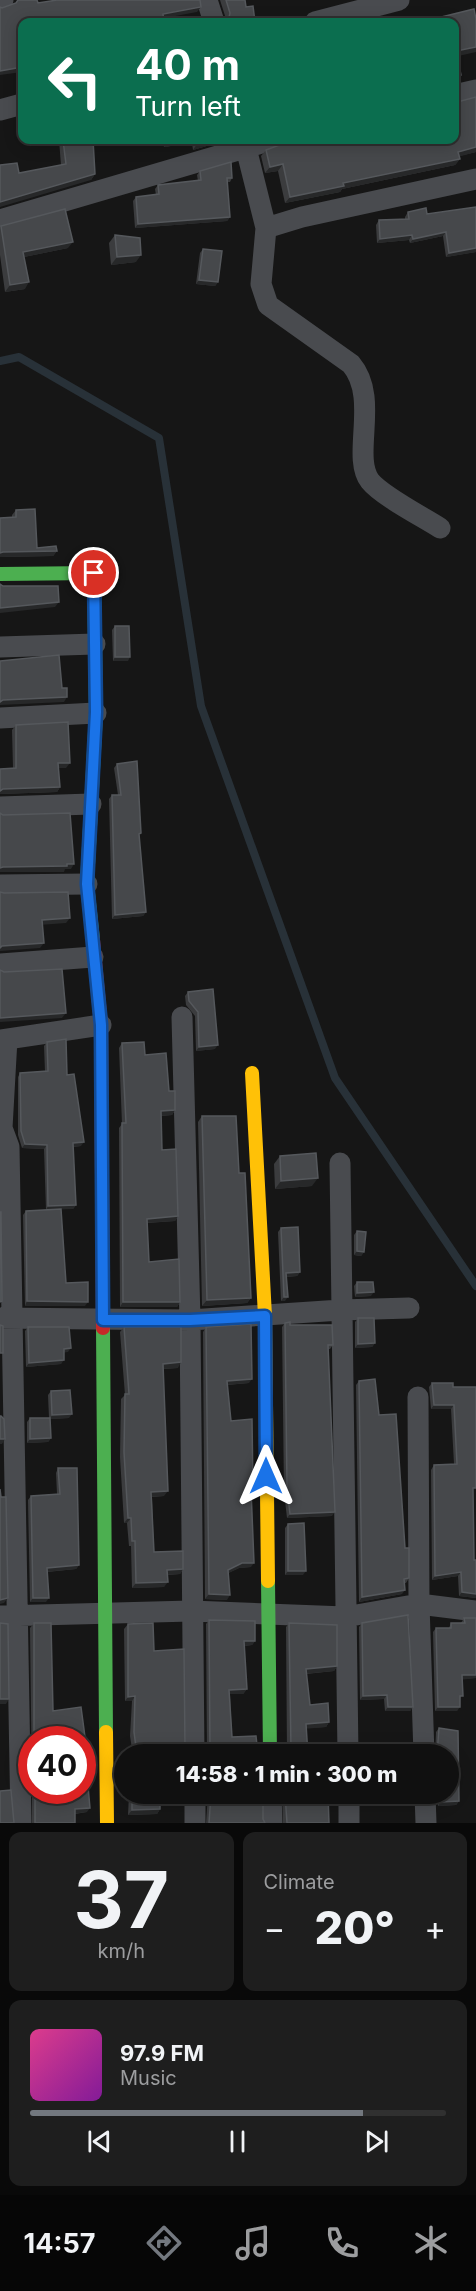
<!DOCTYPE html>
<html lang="en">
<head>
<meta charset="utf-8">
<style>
  :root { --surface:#101010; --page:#1e1e1e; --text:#f1f3f6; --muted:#9c9d9f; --line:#303030; --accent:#73787f }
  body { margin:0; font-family:Inter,sans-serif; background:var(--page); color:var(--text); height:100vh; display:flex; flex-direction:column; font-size:22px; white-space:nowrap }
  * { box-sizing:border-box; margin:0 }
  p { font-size:20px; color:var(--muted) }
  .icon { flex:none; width:33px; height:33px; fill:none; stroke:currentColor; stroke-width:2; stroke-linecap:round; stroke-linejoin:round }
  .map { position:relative; height:1823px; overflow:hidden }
  .drawer { display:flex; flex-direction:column; gap:9px; padding:9px; background:#090909; flex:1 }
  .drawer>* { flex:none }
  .top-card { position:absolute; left:18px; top:18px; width:441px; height:126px; border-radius:12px; box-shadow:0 3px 15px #0003,0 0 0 2px var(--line); background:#0b6e4f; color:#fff; overflow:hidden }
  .speed { position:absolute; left:18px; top:1726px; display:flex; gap:12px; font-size:30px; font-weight:700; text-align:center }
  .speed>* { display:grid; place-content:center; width:78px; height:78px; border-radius:50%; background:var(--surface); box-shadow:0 3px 15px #0003,0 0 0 2px var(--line); line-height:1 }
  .speed .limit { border:9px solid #d22; background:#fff; color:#111 }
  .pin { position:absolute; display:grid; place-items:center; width:51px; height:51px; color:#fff; margin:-26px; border:3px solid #fff; border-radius:50%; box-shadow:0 2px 6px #0007 }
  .me { position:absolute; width:66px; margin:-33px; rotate:0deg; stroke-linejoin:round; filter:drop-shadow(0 0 4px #0008) }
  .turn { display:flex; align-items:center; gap:21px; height:126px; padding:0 18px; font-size:27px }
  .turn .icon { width:78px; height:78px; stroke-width:2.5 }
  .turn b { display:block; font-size:42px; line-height:51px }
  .big { font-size:45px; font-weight:800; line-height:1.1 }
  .drawer .widget { flex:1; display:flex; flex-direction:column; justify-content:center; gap:9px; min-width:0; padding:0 21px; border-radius:12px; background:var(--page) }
  .drawer .dial { align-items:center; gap:0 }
  .dial b { font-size:78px; line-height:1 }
  .song { display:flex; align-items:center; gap:18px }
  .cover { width:72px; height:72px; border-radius:9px; background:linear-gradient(135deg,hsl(330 70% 55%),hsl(290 70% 35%)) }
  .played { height:6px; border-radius:3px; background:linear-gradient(90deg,var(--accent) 80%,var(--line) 80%) }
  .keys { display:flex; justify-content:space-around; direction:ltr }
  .heat { display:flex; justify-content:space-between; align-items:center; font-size:33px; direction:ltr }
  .drawer .tiles { flex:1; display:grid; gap:9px; grid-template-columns:1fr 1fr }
  .widget:last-child { grid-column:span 2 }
  .trip { position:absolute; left:114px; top:1744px; width:345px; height:60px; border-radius:30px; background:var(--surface); box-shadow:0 3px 15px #0003,0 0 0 2px var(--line); font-weight:800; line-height:60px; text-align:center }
  .dock { display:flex; height:96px; justify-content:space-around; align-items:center; background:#060606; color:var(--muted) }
  .dock .icon { width:42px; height:42px }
  .dock .active { color:var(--accent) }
  .dock b { font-size:27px; color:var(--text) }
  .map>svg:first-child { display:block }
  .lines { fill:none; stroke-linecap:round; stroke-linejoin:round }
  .stream { stroke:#283138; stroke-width:8 }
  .street { stroke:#494b4f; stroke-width:21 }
  .fast { stroke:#4caf50; stroke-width:14 }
  .slow { stroke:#ffc107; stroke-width:14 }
  .jam { stroke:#c62828; stroke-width:14 }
  .wall { fill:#3b3c3e }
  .shaded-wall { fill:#272829 }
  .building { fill:#46484b; stroke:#55585c; stroke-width:1.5 }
  .route-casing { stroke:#114b97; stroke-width:15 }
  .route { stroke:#1a73e8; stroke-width:10 }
</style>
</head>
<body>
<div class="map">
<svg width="476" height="1823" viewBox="0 0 476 1823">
  <rect width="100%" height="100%" fill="#161616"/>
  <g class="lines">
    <path class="stream" d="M0,361l19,-4 140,81 42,268 134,372 141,208"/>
    <path class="street" d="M207,0l7,22
      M0,1l3,-1
      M315,22l84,-22
      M454,95l22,-5
      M0,110l22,-6
      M244,140l22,88 36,-11 174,-38
      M0,220l272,-80
      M266,228l-5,56 7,21 83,59c29,34 0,92 19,117 12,15 53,36 70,47
      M0,647l95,-3
      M0,718l96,-5
      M0,807l91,-3
      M0,885l87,-1
      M0,964l93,-7
      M182,1017l8,303 4,435
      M7,1039l-5,89 7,19 12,676
      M0,1040l101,-15
      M340,1163l8,592
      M0,1318l190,2 151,-10 68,-2
      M418,1397l1,207 5,151
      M0,1616l191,-5 154,6 74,-13 57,7
      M195,1794v29
      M271,1794l1,29
      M349,1794v29
      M425,1794l1,29"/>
    <path class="fast" d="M0,574l94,-1 2,140 -9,171 6,56
      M103,1328l3,404
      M268,1581l2,174"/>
    <path class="slow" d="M252,1073l13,243 3,265
      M106,1732l1,91"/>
    <path class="jam" d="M93,940l8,85 2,303"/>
  </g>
  <path class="wall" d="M220,0h25l1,7 9,15h-30l1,-3z
    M476,97v55l-17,4 1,3 -5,6 -113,24 -2,3 -55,11 -7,-32 -13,2 -4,-17 5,-6 16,-6 1,-4h171l7,-39z
    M59,140h34l2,34 -4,6 -72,-7 42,-8z
    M123,140h37l-36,6z
    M163,140h64l-34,10 -1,-7 -28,4z
    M200,171l32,7 -2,4h-3l3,35 -3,4 -92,7 -2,-27 3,-4 20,-2 -1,-6 3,-4 40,-4 -1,-6z
    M408,212l19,2 49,38 -30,5 -3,-21 -33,7 -1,-3 -32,3 -1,-18 3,-5 26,-1v-2z
    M1,226l67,22 -44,9 1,32 -20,3 -5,-37v-28z
    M115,235l21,27 -25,3 -2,-22z
    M203,249l15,33 -3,4 -19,-2 4,-31z
    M16,510l21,38 20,3 -4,5 -53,1 12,-39v-3z
    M115,626l13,35h-15l-1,-31z
    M16,725l50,43h-8l2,19 -3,5 -57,2v-25l13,-1 -1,-38z
    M117,764l22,72 7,76 -3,4 -31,3 -3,-120 3,-4h6l-4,-27z
    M188,992l27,57 -19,2 -1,-35 -9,-11 -1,-9z
    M47,1042l20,33 14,71 -8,1 3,58 -3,4h-12l5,74 19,23h-60l-2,-91 3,-4 20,-1 -2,-61 -22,-1 -4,-13v-58l2,-4 25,-1 -1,-26z
    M122,1043l23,12 24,36 6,19 -3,5 -11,1 1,34 16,66 -3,5 -28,2 2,39 31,40 -3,5h-57l-1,-179 3,-4 -3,-76z
    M202,1116l37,57 12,125 -4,5 -45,3 -4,-184z
    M280,1156l32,30 -37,3 -1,-25z
    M281,1228l19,44 -3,4 -11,1 -1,24h-4l-3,-69z
    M357,1231l7,21 -3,4 -7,-1v-20z
    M357,1282l14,14 -16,1 -1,-11z
    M358,1318l17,25 -3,4 -17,1v-26z
    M285,1323l48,22 -3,4h-2l4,167 -45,2 -3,-26 -2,-165z
    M28,1327l40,25h-4l-3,12 -35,3 -1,-36z
    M124,1327l54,41 -15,1 1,127 -12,1 2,55 29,17 -3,5 -12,1 -4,12 -32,1 -1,-42h-2l-2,-23h-3l-4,-66 1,-58 4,-4 -5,-63z
    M206,1327l43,56 -22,2 4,36 20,72v74l-12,1 -11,5 -1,27 -22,-1 -2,-267z
    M359,1381l20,34 26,133 4,30 -3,5h-2l-2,11 -43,8 -3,-217z
    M432,1383l21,4 20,105 1,68 2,38 -17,-2 -1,-20 -26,4 -1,-110 3,-5 20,-1 -3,-55h-20l-2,-22z
    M51,1391l18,27 -19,1 1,19 -3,4 -21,1v-21l3,-4h19l-1,-23z
    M58,1468l21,97 -3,4 -29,3 -1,30h-16l-2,-102 3,-4 26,-2 -1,-21z
    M288,1524l15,51h-18v-47z
    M464,1618h12v60l-14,1 -2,21 -3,11h-22l-2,-79 3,-4h13l2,-5h10z
    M209,1620l46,21 -3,4 -8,1 3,43 -4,5h-13l2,43 26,18h-51l-1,-131z
    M34,1623l19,88 32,26 -3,3h-50v49l-2,-161z
    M289,1623l48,43 -3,5 -28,3 4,31 19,17 -3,5 -20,1 2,27h-21l-1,-128z
    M362,1623l51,84 -3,4h-25l-1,-12 -24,1 -1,-73z
    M128,1624l26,27 32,104h-53l-3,-19 2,-35h-7l-1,-72z
    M439,1728l19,3 1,70 -3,4 -18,1 -1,-12h11v-39h-13l1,-23z
    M32,1791h50l5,21 -12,2v9h-43z
    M129,1794h31v15l-3,5 -29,1z
    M208,1794h55v25l2,4h-59z
    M282,1794h46l1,29h-46z"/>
  <path class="shaded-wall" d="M201,7l-4,5 -38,7 4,-5z
    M476,47v5l-22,5 2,-6z
    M22,67v5l-22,3v-5z
    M461,75l-4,6 -3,1v-4z
    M129,140h31l-36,6z
    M178,140h16l-2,3 -28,4 4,-6z
    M211,140h16l-34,10 4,-6z
    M476,147v5l-22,6 4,-6z
    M460,159l-5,6 -113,24 -2,3 -55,11 5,-6 53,-14z
    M283,164l-5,7 -13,2 5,-6z
    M95,174l-4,6 -91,27v-5z
    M230,217l-3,4 -92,7 3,-4z
    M446,232l-3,4 -33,7 3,-4z
    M412,235l-3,5 -32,3 3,-4z
    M73,242l-5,6 -49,10 4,-6z
    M476,248v4l-30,5 3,-4z
    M141,255l-5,7 -25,3 6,-8z
    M199,280l19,2 -3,4 -19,-2z
    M29,282l-4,7 -20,3 5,-7z
    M57,551l-4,5 -53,1v-4l3,-1z
    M59,602l-4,5 -55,6v-5z
    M115,657h15l-2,4h-15z
    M67,697l-3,5 -64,3v-3l3,-2z
    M58,763h12l-4,5h-12z
    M60,787l-3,5 -57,2v-3l3,-2z
    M74,864l-3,5h-6l-1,3h-64v-4l3,-1z
    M146,912l-3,4 -31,3 3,-4z
    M70,918l-4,5 -27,2 3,-5z
    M44,943l-4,5 -40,3v-3l2,-2z
    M66,1013l-4,5 -62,4v-4z
    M218,1045l-3,4 -19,2 3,-4z
    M175,1110l-3,5 -15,1 4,-5z
    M84,1142l-3,4 -11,1 3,-4z
    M25,1144l22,1 -3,4 -22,-1z
    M318,1178l-6,8 -37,3 6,-8z
    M76,1205l-3,4 -27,1 2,-4z
    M178,1216l-3,5 -32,2 4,-4z
    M357,1251l7,1 -3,4 -7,-1z
    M300,1272l-3,4 -14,1 3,-4z
    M374,1292l-3,4 -16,1 2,-4z
    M284,1297h4l-3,4h-4z
    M251,1298l-4,5 -45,3 5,-6z
    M27,1301l61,1 -3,4h-60z
    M123,1302h57l-3,5h-57z
    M375,1343l-3,4 -17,1 3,-4z
    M71,1348l-3,4 -7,1 3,-4z
    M64,1360l-3,4 -35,3 3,-4z
    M181,1362l-3,6 -19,1 4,-5z
    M252,1379l-3,4 -25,2 3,-4z
    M434,1405h20l-3,4h-20z
    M72,1414l-3,4 -19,1 2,-4z
    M51,1438l-3,4 -21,1 3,-4z
    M0,1439h5l-3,5h-2z
    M168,1491l-4,5 -17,1 4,-5z
    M335,1512l-3,4 -45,2 3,-4z
    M128,1518h3l-4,5h-3z
    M242,1563h12l-3,4 -12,1 -14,7 3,-5z
    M79,1565l-3,4 -32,3 3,-4z
    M183,1569l-3,5 -16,1 3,-5z
    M288,1571h18l-3,4h-18z
    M461,1572l-3,4 -26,4 3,-4z
    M168,1582l-4,5 -32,1 4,-5z
    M405,1590l-3,4 -43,8 3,-5z
    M462,1592l14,2v4l-17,-2z
    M209,1594l21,1 -3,5 -22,-1z
    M8,1598l-4,5 -4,1v-4z
    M33,1598h16l-3,4h-16z
    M244,1641h11l-3,4 -11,1z
    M337,1666l-3,5 -31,3 3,-5z
    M462,1675h14v3l-17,2z
    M247,1689l-4,5h-17l3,-4z
    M387,1695l-3,4 -24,1 3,-4z
    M135,1696l-3,5h-7l3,-4z
    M0,1699h9l-3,5h-6z
    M388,1707h25l-3,4h-25z
    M438,1707h22l-3,4h-22z
    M329,1722l-3,5 -23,2 3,-5z
    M85,1737l-3,3h-10l2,-2z
    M459,1801l-3,4 -18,1 3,-4z
    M90,1808l-3,4 -15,2 3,-5z
    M160,1809l-3,5 -29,1 4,-5z"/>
  <path class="building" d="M18,0h19l1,3 19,-3h143l1,7 -38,7 1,8h-142v45l-22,4v-64l2,1 14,-5z
    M226,0h19l1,7 7,-1 2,16h-27l2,-9z
    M474,9l2,10v28l-20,4 5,24 -7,3v-56h-33z
    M476,97v50l-18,5 2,7 -117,24 1,3 -54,11 -7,-33 -13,3 -4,-17 19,-7 1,-3h168v-39h7z
    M63,140h30l2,34 -95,28v-37l17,-2 2,10 47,-9z
    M197,140h14l-14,4z
    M231,162l1,16h-5l3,39 -92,7 -2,-27 23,-3 -1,-9 43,-5 -1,-9z
    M476,207v41l-27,5 -3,-21 -33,7 -1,-4 -32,4 -1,-19 30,-1 -1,-7 18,-4 1,6z
    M65,209l8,33 -50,10 6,30 -19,3 -9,-59z
    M115,235l25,3 1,17 -24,2z
    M203,249l19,2 -4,31 -19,-2z
    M35,509l2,39 19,-2 1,5 -54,1 -3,1v-35l16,-1v-7z
    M0,584l3,2h55l1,16 -59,6z
    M115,626h14l1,31h-15z
    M59,655l3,33h5v9l-64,3 -3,2v-41z
    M68,722l2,41h-12l2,24 -57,2 -3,2v-22l16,-1v-43z
    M137,761l4,72 -2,1 7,78 -31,3 -3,-120h9l-4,-31z
    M0,813l3,2 67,-2 4,51h-7v2l-64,1 -3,1z
    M0,892l4,1 64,-1 2,26 -28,2 2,23 -42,3 -2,2z
    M62,969l4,44 -66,5v-48l4,2z
    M213,989l5,56 -19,2 -1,-35 -9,-11 -1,-9z
    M66,1039l1,36 7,-1 10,68 -11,1 3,62 -28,1 -1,-61 -22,-1 -4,-13 -1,-58 28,-2 -1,-29z
    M144,1042l1,13 21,-2 3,38h6v19l-14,1 1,39 14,-1 2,67 -31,3 2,43 30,-3 1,43h-57l-1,-179h4l-4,-80z
    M202,1116h34l3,57h6l6,125 -44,2z
    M316,1153l2,25 -37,3 -1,-25z
    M61,1209l5,74 22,-1v20l-61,-1 -1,-90z
    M0,1212h1l1,89 -2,1z
    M298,1227l2,45 -14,1 2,24h-4l-3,-69z
    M357,1231l9,1 -2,20 -7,-1z
    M357,1282h16l1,10 -17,1z
    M358,1318h16l1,25 -17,1z
    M290,1322v3h42l1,20h-5l7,167 -45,2 -3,-26 -2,-165z
    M251,1324l1,55 -25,2 4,40 21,-2 1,70h-2l3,74h-12l-14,7 2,25 -21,-1 -3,-267z
    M0,1325l3,1v27h-3z
    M28,1327h41l2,21 -7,1v11l-35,3z
    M124,1327h57v35l-18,2 5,127 -17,1 3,60 29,-1v18l-16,1 1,12 -32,1 -1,-42h-3l-1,-23h-3l-4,-66 1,-58h4z
    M375,1379l4,36 17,-1 9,134h4v30l-5,1 1,11 -43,7 -3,-216z
    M432,1383h21v4h23v101h-3l1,72h2v34l-14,-2 -1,-20 -26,4 -1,-111 23,-1 -3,-59h-20z
    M70,1390l2,24 -20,1 -1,-24z
    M0,1416h1l3,3 1,20h-5z
    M30,1418h20l1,20 -21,1z
    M58,1468h19l2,97 -32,3 2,30h-16l-2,-102 29,-2z
    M0,1489l1,8h5l2,101 -8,2z
    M304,1523l2,48h-18v-47z
    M408,1615l5,92h-25l-1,-12 -24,1 -1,-73z
    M464,1618h12v57h-14l1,21h-3v11h-22l-2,-79h15v-5h14z
    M209,1620l46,1v20h-11l3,48 -18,1 3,47 24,-1 2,19h-51l3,-5z
    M0,1623l8,1 1,75h-9z
    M34,1623h17l2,88 28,-4 4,30 -11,1v2h-40z
    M153,1623l1,28 30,-2 1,101 1,5h-49l-3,-23 1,-36 -7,1v-73z
    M289,1623l48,2v41l-31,3 4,36 18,-2 1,19 -23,2 2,31h-19l2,-5z
    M439,1728l19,3 1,70 -18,1 -1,-8h8v-39h-11z
    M88,1786l2,22 -15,1v14h-40v-32h47v-4z
    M11,1790l3,33h-14v-32z
    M132,1794h28v15l-28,1z
    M211,1794h52v25l2,4h-56z
    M285,1794h43l1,29h-42z"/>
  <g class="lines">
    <g class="route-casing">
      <path id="route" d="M94,573l2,139 -9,172 14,141 2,295h87l75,-4 1,160"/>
    </g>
    <use href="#route" class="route"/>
  </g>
</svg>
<div class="speed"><div class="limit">40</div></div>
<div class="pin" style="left:94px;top:573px;background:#d93025"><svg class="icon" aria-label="arrive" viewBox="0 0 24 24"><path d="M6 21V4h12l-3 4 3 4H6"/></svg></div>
<svg class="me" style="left:266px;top:1476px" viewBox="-20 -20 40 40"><path d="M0-17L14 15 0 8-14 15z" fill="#1a73e8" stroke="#fff" stroke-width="4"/></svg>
<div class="trip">14:58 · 1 min · 300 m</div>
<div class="top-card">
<div class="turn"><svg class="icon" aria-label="left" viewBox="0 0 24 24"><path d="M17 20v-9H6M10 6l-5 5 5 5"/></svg><div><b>40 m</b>Turn left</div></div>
</div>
</div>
<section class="drawer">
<div class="tiles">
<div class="widget dial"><b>37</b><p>km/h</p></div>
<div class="widget"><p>Climate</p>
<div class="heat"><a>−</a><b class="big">20°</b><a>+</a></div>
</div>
<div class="widget">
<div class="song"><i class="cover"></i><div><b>97.9 FM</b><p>Music</p></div></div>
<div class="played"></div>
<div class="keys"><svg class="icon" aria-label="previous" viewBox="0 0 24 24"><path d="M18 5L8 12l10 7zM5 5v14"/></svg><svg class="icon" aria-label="pause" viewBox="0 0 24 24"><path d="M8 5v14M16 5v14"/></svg><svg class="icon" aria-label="next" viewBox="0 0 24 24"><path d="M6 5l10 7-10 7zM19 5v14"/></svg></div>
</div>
</div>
</section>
<nav class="dock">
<b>14:57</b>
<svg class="icon active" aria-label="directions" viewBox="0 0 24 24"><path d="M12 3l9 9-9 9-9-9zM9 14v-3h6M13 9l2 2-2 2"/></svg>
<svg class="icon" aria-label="music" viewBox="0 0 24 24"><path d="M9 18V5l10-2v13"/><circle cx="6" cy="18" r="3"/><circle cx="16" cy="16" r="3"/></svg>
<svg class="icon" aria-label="phone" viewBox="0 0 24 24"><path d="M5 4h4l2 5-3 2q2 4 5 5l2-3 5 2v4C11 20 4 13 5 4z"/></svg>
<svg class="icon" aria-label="climate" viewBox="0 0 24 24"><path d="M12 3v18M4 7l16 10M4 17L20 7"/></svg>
</nav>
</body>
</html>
